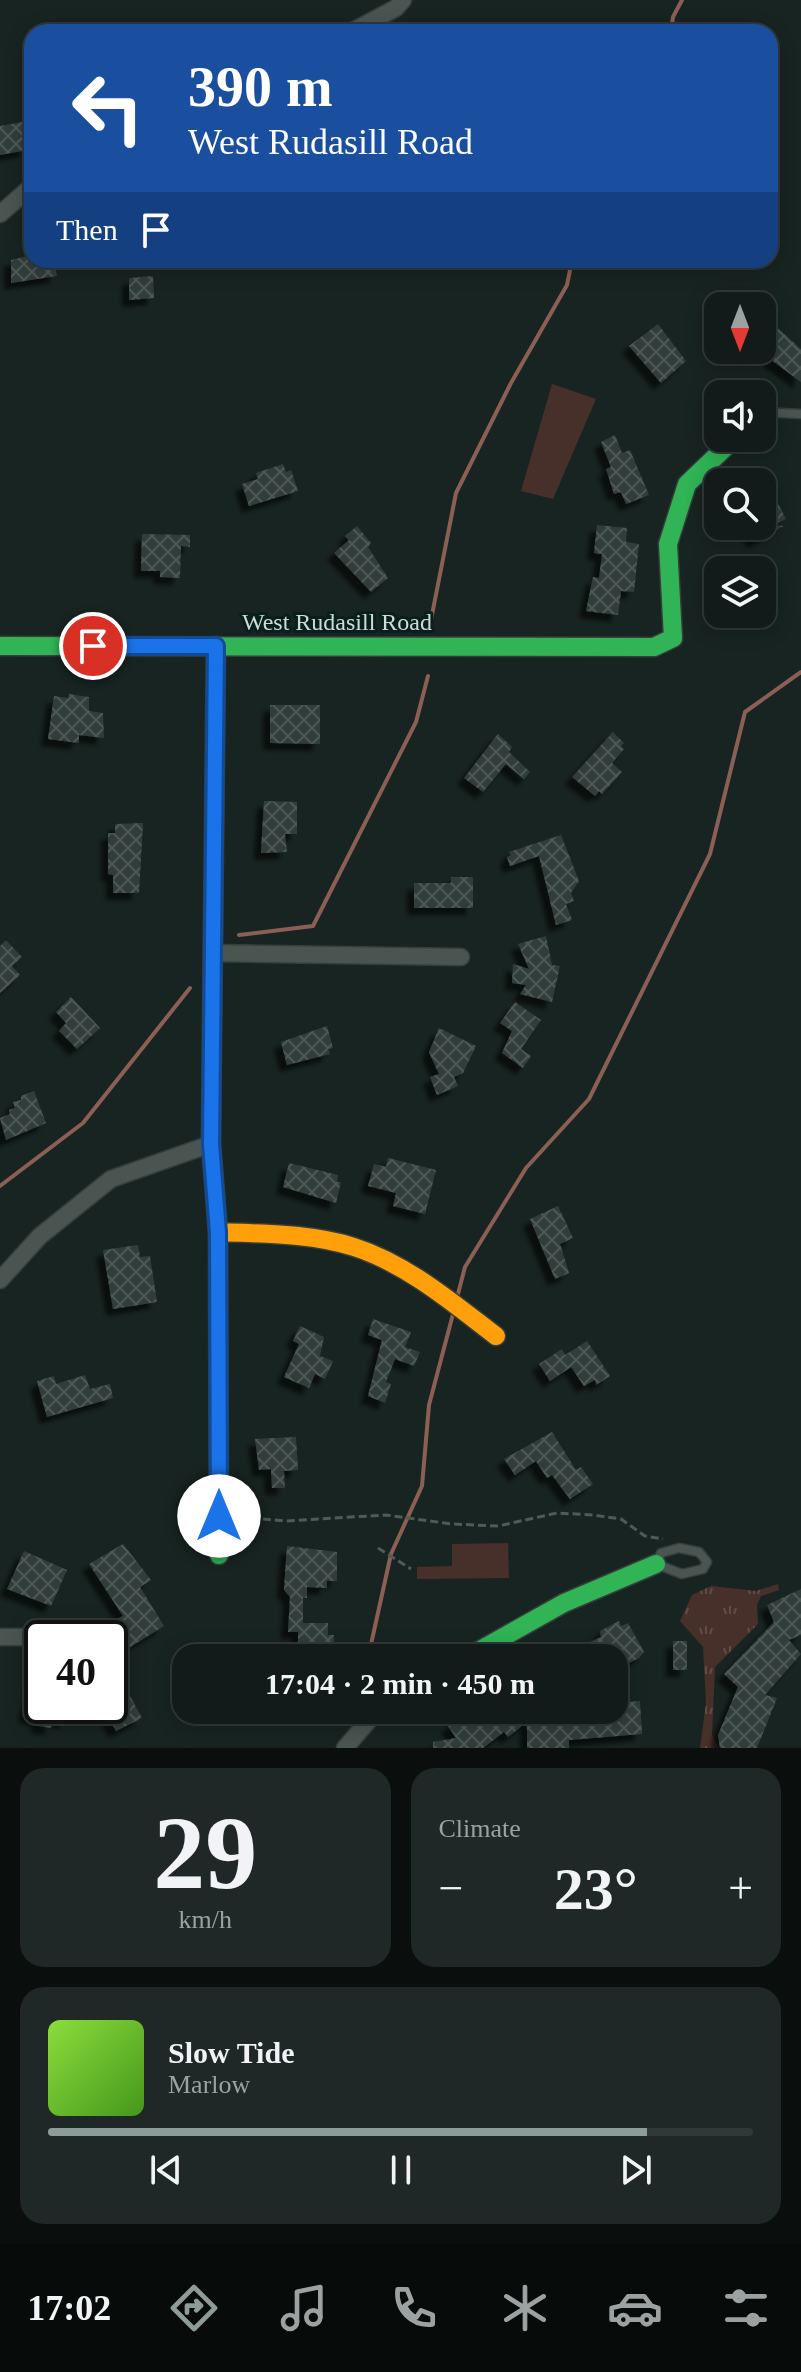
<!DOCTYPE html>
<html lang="en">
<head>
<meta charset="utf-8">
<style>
  :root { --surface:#121b19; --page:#1f2826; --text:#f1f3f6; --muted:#9ca1a2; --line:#313938; --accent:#8e9c97 }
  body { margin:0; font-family:Georgia,serif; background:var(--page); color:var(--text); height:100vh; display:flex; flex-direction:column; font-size:30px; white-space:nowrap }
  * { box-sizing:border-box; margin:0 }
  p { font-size:26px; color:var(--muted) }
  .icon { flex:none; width:44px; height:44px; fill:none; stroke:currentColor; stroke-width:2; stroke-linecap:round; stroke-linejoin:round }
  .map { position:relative; height:1748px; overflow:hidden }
  .drawer { display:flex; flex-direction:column; gap:20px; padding:20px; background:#0a0f0e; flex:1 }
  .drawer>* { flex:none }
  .banner { position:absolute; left:24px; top:24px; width:754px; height:244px; border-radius:24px; box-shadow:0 4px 20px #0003,0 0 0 2px var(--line); background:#1a4fa0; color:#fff; overflow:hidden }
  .needle { width:52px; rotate:180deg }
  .fabs { position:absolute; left:704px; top:292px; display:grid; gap:16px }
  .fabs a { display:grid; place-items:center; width:72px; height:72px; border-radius:16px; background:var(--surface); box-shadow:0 4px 20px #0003,0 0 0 2px var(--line); font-size:40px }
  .speed { position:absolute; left:24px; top:1620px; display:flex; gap:16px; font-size:40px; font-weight:700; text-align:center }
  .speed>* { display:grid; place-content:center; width:104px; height:104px; border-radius:50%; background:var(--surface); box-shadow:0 4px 20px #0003,0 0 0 2px var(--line); line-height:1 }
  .speed .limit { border:4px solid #111; border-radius:12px; background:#fff; color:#111 }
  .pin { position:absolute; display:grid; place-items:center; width:68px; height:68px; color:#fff; margin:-34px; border:4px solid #fff; border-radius:50%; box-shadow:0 2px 8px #0007 }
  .me { position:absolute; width:88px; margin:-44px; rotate:0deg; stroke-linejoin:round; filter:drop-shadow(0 0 6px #0008) }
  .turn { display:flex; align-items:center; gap:28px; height:168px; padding:0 32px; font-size:36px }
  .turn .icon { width:104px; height:104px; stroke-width:2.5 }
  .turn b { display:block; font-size:56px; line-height:68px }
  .then { display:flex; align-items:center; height:76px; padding:0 32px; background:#0003; gap:16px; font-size:30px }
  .big { font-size:60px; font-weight:800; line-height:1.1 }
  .drawer .tile { flex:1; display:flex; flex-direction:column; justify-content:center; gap:12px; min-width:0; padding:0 28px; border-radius:24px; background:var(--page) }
  .drawer .dial { align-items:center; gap:0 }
  .dial b { font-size:104px; line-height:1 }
  .song { display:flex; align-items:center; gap:24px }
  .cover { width:96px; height:96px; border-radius:12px; background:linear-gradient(135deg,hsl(90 70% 55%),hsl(100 70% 35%)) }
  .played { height:8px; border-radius:4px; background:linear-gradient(90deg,var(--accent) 85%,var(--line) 85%) }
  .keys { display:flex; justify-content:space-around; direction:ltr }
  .heat { display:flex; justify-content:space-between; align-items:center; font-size:44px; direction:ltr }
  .drawer .tiles { flex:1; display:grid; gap:20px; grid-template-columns:1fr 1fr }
  .tile:last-child { grid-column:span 2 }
  .trip { position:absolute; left:172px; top:1644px; width:456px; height:80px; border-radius:24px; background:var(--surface); box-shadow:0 4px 20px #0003,0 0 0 2px var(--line); font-weight:800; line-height:80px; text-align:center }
  .tabs { display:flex; height:128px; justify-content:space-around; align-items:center; background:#070b0a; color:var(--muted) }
  .tabs .icon { width:56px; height:56px }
  .tabs .active { color:var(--accent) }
  .tabs b { font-size:36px; color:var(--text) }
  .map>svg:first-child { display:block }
  .grass { fill:url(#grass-tufts) }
  .park { fill:#48302a }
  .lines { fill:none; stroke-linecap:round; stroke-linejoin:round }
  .stream { stroke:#8c5f54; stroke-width:4 }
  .building { fill:url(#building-cross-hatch); filter:url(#shadow) }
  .lane-casing { stroke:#343e3b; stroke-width:11 }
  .street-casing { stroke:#343e3b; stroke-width:19 }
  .fast-casing { stroke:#343e3b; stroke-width:21 }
  .slow-casing { stroke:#343e3b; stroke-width:21 }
  .path { stroke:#515a57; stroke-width:3; stroke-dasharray:8 4; stroke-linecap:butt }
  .lane { stroke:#4a5451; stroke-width:8 }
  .street { stroke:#4a5451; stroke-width:16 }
  .fast { stroke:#30b455; stroke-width:18 }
  .slow { stroke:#ff9f0a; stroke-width:18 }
  .route-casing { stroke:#114b97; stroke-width:20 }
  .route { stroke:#1a73e8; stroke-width:14 }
  .labels { text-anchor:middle; stroke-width:6; stroke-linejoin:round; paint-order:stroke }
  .street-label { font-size:24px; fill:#cedcd7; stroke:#082019 }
</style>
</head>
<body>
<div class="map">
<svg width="801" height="1748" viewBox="0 0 801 1748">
  <defs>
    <pattern id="grass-tufts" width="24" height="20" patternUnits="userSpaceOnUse" patternTransform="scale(2)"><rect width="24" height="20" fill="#48302a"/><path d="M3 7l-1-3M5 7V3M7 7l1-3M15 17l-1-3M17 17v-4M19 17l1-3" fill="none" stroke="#614d48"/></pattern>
    <pattern id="building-cross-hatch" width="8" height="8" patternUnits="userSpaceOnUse" patternTransform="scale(2)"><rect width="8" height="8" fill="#303e3a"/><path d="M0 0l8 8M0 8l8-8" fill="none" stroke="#4d5956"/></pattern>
    <filter id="shadow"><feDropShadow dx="-7" dy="7" stdDeviation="2" flood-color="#0009"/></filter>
  </defs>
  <rect width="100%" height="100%" fill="#182421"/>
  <path class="grass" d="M778,1584l1,6 -18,6 -4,9 1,19 -43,43 -3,68 7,13h-19l6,-45 -3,-56 -23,-26 12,-26 19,-9 45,5z"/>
  <path class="park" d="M552,384l44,15 -43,100 -32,-8z
    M508,1543l1,35 -92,1v-12l35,-1v-22z"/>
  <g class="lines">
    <path class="stream" d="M671,32l2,-15 9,-17
      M430,625l26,-132 55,-110 56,-98 5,-25
      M239,935l74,-9 103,-204 12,-46
      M0,1186l83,-63 107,-135
      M458,1294l7,-27 61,-99 63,-69 121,-245 35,-142 56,-40
      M368,1658l23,-104 31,-68 7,-81 24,-91
      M362,1710v1"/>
  </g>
  <path class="building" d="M22,122l5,28 -27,5v-29z
    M32,255v5h22l3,16 -46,7v-23z
    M153,276l1,22 -25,2v-22z
    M771,322l30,27v33l-39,-29v-19z
    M658,324l28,37 -25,22 -32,-37z
    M615,435l7,18 8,-3 19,45 -23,9 -5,-12 -7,2 -8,-25 5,-2 -10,-25z
    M283,464l3,8 5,-2 7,21 -49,15 -7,-22 16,-5 -2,-6z
    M774,496l12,23 -13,6 11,1 -30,15 -8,-15h16v-24z
    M597,525l30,3 -1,14 13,2 -5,48 -13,-1 -3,24 -32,-4 7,-34 6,1 3,-24 -8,-1z
    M357,526l14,17 -3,4 20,31 -17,14 -37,-39 15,-13 -4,-4z
    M142,534l48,1v12l-9,-1 -1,32 -20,-1v-6h-19z
    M69,694l20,3v14l14,2 1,25 -25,-3v8l-31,-4 6,-43 14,2z
    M270,705h50v39l-50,-1z
    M613,732l11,11 -3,3 3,3 -12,14 10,9 -20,22 -3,-3 -4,5 -23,-19z
    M498,734l14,13 -3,5 21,20 -6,7 -18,-15 -23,28 -19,-14z
    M264,801l33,1v32h-12l2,18 -26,1z
    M143,823l-4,70h-26v-18l-5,-1v-41h7v-9z
    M561,835l18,46 -8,12 3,8 -8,3 6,16 -16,5 -17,-69 -29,10 -3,-9 4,-2 -2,-3z
    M451,877h22v31h-59v-25h37z
    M546,936l6,29 8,1 -8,36 -32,-8 6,-9 -14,-2 1,-19 16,5 -11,-25z
    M6,940l16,17 -10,9 8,9 -20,18v-47z
    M71,997l29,31 -23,21 -18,-18 7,-8 -10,-11z
    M515,1002l26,18 -20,29 10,7 -8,12 -21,-15 10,-22 -12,-8z
    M327,1026l6,22 -5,1 2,5 -43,11 -6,-23z
    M439,1028l37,18 -13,27 -9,4 4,9 -21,9 -7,-18 9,-3 -10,-22z
    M34,1091l12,32 -40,17 -6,-22 10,-4 -1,-4 6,-2 -2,-6 8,-2v-4z
    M388,1158l48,12 -11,44 -32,-8 3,-13 -28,-7 6,-22 12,3z
    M289,1163l49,12 -1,7h4l-5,21 -53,-16z
    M558,1206l15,32 -13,6 9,29 -14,6 -25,-60z
    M138,1245l2,12 10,-1 7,46 -44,7 -10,-59z
    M373,1319l38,13 -6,15 15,5 -6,14 -19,-7 -9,23 5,2 -6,19 -17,-7 14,-56 -14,-5z
    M300,1326l24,11 -4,19 13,5 -8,18 -10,-5 -6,14 -25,-11 15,-33 -6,-3z
    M587,1341l23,35 -14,9 -1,-5 -11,6 -13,-19 -21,14 -11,-17 23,-15 3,6z
    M85,1375l5,14 20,-5 3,14 -66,19 -10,-36 17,-5 2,8z
    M552,1432l24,38 5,-3 12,17 -23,15 -18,-24 -5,3 -11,-17 -21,14 -11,-16z
    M296,1437l2,33 -14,1 1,17h-13l-1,-19 -12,1 -4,-31z
    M123,1544l28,36 -11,7 24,39 -48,30 -6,-14 11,-6 -8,-15 10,-5 -34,-52z
    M287,1546l50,6v29h-10v7l-20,-1v11h-4v25h25v12h6v23h-36v-26h-10l2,-35 -6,-7z
    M24,1551l43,19 -16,36 -44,-17z
    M801,1589v46l-12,5 12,14 -36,41 12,3 -20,50h-37l-2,-13 20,-48 -14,-13 50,-52 -7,-17z
    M619,1621l2,5 7,-3 16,29 -5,6 -25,13v-13h-60l47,-21 -1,-6z
    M673,1641h14v29h-14z
    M37,1663h5v43h29l-4,16 -14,-3 -2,9 -13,-2 1,-6 -14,-5z
    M124,1685l18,33 -26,13 -14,-25h8v-14z
    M640,1701l2,33 -73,6v8h-42v-26l-19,15 -4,-5 -21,16h-50v-6l23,-4 -8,-12 16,-12 3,4 10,-8h49l12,15 18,1 -1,-16h59v-7z"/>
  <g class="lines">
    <g class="lane-casing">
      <path id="lane" d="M762,412l39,2
        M679,1548l20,4 8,10 -4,7 -21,5 -26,-10 5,-11z"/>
    </g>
    <g class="street-casing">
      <path id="street" d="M351,32l45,-24 7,-8
        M0,214l32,-28
        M213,953l248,4
        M0,1280l40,-44 71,-57 100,-35
        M0,1637h72
        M345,1748l25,-29 14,-9"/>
    </g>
    <g class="fast-casing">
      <path id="fast" d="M0,646l654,1 19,-9 -5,-94 19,-60 48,-46
        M212,1028l-1,116 7,88 1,323
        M466,1658l98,-55 92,-39"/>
    </g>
    <g class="slow-casing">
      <path id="slow" d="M212,1028l4,-382
        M218,1232c45,2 92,1 136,15 53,17 99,56 142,89"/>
    </g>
    <path class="path" d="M239,1517l46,4 101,-6 66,9 46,2 59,-13 36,2 28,4 24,17 18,3
      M378,1548l33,21"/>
    <use href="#lane" class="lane"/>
    <use href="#street" class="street"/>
    <use href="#fast" class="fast"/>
    <use href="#slow" class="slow"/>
  </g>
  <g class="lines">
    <g class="route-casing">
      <path id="route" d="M93,646h123l-5,498 7,88 1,284"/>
    </g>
    <use href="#route" class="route"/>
  </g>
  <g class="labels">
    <g class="street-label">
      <text x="337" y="630">West Rudasill Road</text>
    </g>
  </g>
</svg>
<div class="fabs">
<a><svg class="needle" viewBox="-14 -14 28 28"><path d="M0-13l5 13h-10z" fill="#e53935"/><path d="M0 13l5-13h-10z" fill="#9ca1a2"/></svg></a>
<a><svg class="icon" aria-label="sound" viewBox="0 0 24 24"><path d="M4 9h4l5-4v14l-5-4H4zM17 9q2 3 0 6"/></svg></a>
<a><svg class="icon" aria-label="search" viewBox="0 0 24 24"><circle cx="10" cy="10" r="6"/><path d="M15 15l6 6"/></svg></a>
<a><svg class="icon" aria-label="layers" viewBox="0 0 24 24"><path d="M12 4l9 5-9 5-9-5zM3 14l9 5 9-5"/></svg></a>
</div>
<div class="speed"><div class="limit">40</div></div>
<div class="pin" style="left:93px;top:646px;background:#d93025"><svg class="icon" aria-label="arrive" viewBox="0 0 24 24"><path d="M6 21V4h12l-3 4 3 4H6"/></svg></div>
<svg class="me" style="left:219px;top:1516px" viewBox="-20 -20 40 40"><circle r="19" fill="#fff"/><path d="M0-13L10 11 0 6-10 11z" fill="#1a73e8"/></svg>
<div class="trip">17:04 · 2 min · 450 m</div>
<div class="banner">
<div class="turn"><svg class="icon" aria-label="left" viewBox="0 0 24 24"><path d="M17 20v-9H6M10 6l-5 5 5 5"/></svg><div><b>390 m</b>West Rudasill Road</div></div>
<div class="then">Then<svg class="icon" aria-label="arrive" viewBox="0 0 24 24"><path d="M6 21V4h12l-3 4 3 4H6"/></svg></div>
</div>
</div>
<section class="drawer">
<div class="tiles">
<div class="tile dial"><b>29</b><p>km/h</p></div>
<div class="tile"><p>Climate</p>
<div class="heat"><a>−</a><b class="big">23°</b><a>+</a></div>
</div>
<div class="tile">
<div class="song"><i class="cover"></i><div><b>Slow Tide</b><p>Marlow</p></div></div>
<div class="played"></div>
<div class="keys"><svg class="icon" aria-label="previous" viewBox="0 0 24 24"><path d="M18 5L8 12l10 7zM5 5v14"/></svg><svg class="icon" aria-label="pause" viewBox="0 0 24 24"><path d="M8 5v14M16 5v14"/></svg><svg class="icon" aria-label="next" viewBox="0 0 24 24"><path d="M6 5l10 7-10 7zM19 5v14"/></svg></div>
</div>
</div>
</section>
<nav class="tabs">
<b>17:02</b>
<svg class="icon active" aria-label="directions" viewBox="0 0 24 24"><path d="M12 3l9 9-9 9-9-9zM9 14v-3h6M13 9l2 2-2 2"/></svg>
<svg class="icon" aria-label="music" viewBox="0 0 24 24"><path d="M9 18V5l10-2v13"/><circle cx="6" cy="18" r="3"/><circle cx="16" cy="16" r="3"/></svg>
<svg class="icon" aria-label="phone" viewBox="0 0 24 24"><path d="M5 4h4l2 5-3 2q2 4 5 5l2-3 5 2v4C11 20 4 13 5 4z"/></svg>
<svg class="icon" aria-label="climate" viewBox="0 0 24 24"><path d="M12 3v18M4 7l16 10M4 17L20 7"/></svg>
<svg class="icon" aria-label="car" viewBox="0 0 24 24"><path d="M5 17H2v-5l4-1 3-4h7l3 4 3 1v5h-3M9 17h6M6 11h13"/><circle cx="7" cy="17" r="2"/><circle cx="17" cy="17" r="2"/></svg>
<svg class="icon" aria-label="filters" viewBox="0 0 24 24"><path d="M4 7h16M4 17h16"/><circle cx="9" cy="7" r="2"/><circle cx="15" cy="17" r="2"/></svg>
</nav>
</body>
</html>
